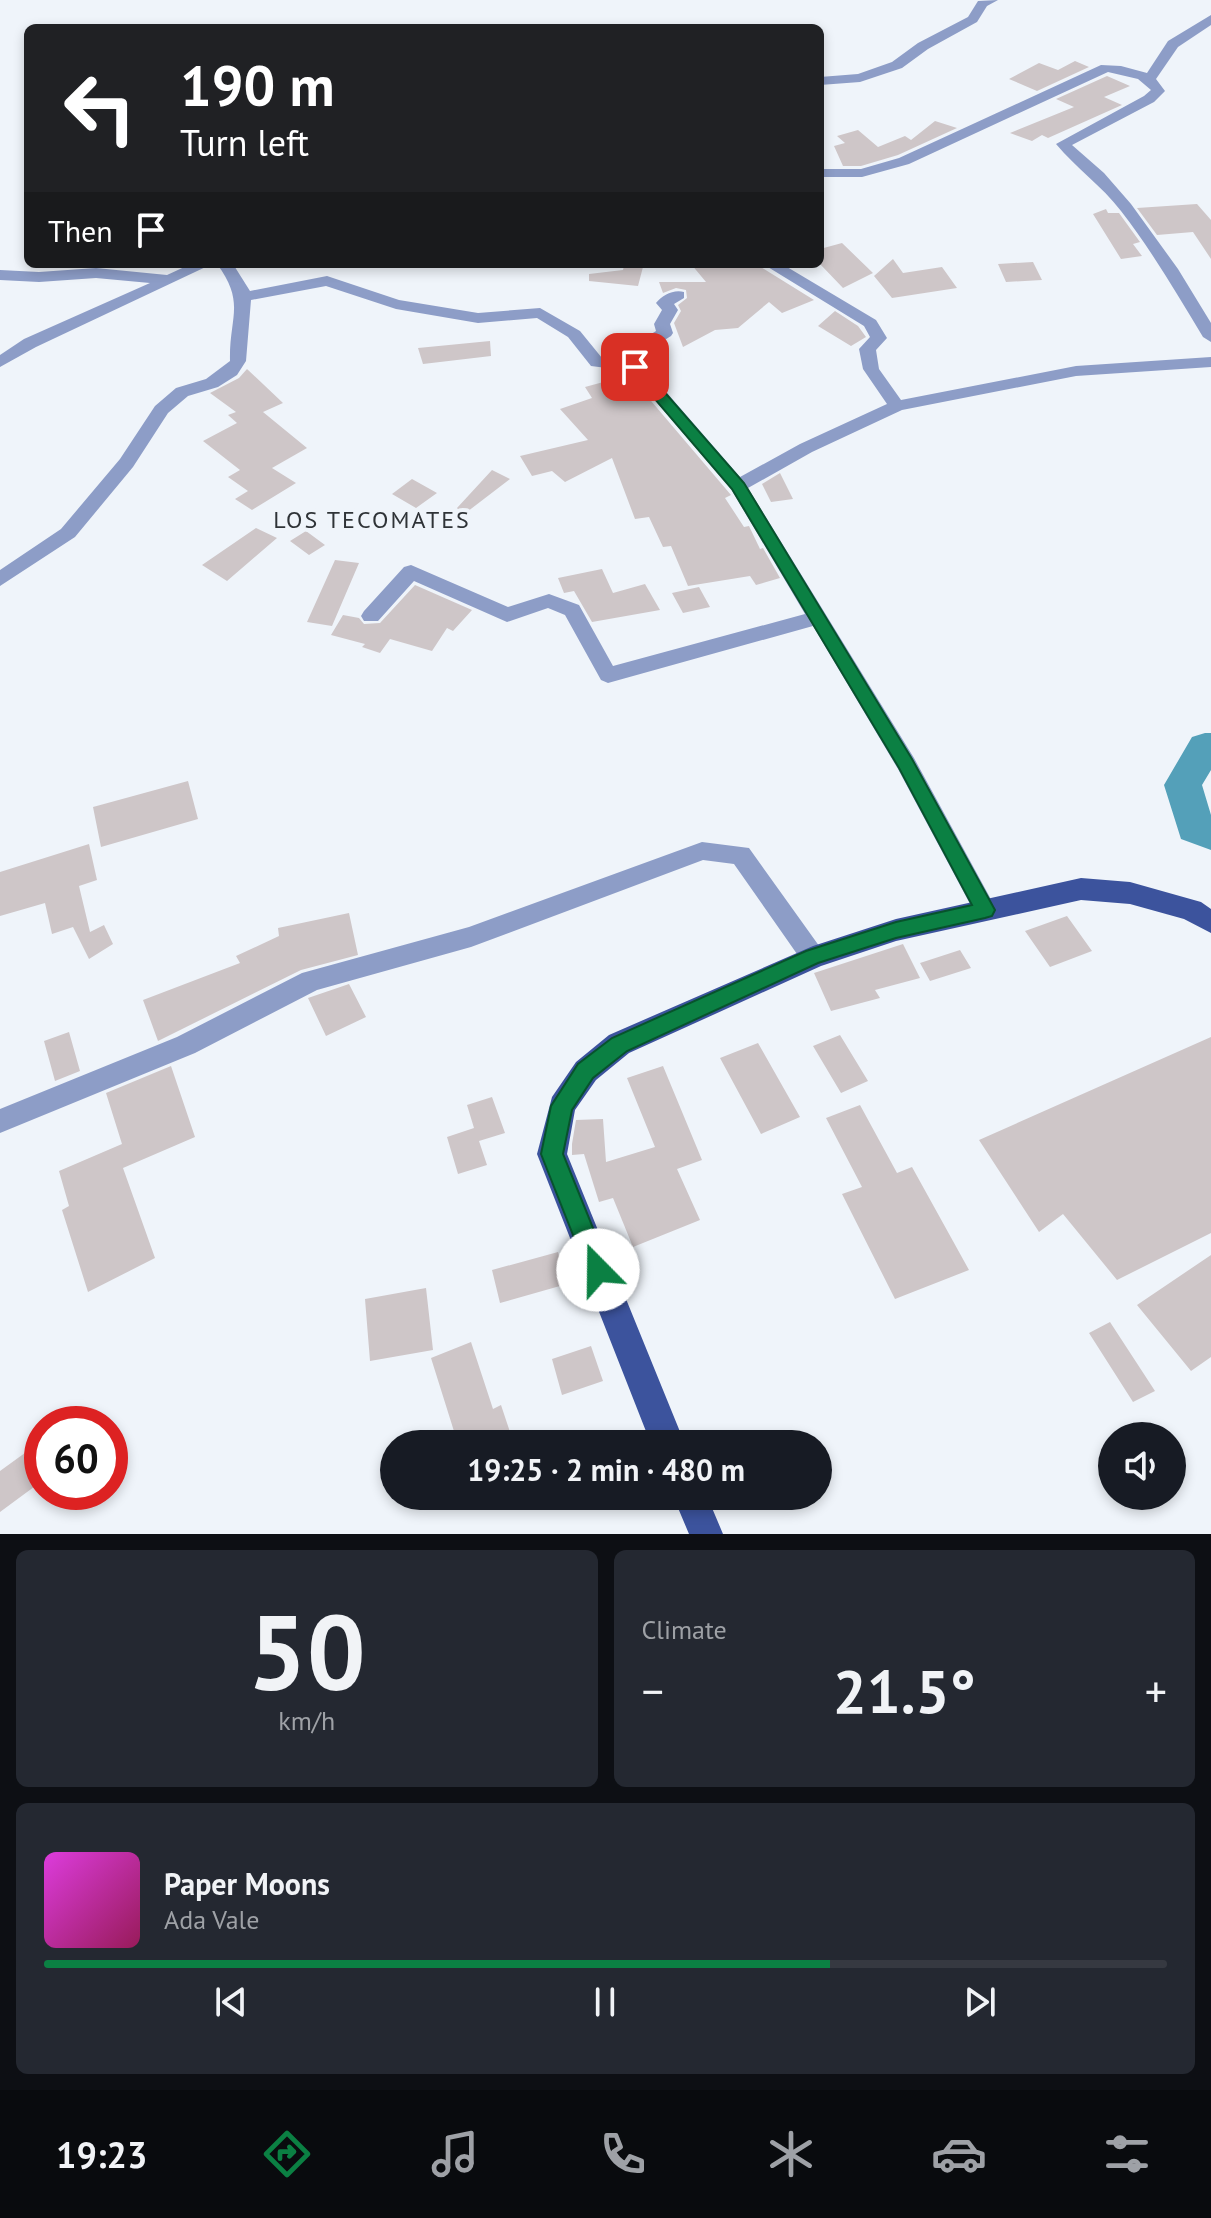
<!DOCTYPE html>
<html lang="en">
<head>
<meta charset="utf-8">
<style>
  :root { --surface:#171b24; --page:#242831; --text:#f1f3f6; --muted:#9ea1a6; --line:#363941; --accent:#0b8043 }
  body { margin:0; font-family:"PT Sans",sans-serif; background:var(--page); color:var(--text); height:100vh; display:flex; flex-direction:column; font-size:30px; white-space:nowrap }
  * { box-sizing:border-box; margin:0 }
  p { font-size:26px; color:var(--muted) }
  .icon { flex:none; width:44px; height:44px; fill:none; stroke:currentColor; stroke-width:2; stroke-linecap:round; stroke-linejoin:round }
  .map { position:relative; height:1534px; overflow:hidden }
  .drawer { display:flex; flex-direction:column; gap:16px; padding:16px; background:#0d0f14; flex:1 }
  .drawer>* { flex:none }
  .banner { position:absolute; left:24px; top:24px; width:800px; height:244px; border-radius:12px; box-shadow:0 4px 12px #0003; background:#202124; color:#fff; overflow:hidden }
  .fabs { position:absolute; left:1098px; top:1422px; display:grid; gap:16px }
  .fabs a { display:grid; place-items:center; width:88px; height:88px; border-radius:50%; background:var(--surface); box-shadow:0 4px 12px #0003; font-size:40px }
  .speed { position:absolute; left:24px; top:1406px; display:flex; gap:16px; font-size:40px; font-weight:700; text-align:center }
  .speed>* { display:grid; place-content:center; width:104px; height:104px; border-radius:50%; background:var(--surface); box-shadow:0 4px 12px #0003; line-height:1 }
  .speed .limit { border:12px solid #d22; background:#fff; color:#111 }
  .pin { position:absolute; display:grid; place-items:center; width:68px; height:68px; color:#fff; margin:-34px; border-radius:16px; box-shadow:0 4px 12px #0006 }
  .me { position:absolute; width:88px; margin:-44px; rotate:338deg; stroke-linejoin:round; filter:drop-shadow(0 0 6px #0008) }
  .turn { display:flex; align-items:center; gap:28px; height:168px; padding:0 24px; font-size:36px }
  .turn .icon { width:104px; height:104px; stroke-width:2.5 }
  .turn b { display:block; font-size:56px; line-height:68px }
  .then { display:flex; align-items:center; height:76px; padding:0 24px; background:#0003; gap:16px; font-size:30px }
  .big { font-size:60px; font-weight:600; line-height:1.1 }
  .drawer .card { flex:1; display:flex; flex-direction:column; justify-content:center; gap:12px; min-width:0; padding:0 28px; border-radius:12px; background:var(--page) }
  .drawer .dial { align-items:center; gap:0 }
  .dial b { font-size:104px; line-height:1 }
  .song { display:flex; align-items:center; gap:24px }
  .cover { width:96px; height:96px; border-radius:12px; background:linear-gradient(135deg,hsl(300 70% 55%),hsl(330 70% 35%)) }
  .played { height:8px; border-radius:4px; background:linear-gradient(90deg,var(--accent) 70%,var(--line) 70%) }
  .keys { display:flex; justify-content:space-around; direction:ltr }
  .heat { display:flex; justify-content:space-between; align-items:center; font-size:44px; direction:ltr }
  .drawer .tiles { flex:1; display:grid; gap:16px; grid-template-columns:1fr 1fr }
  .card:last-child { grid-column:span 2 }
  .trip { position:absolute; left:380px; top:1430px; width:452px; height:80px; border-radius:40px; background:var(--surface); box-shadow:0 4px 12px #0003; font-weight:600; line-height:80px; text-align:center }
  .tab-bar { display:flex; height:128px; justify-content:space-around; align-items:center; background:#090b0e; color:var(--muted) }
  .tab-bar .icon { width:56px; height:56px }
  .tab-bar .current { color:var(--accent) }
  .tab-bar b { font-size:36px; color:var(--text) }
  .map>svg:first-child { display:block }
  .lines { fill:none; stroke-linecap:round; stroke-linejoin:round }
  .river { fill:#54a0b9; fill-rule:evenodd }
  .building { fill:#cec6c8 }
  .street { fill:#8d9dc7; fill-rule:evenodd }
  .primary { fill:#3c539d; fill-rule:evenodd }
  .route { fill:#0b8043; stroke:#07532c; stroke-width:2 }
  .labels { text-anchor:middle; stroke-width:8; stroke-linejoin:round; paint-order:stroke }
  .quarter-label { font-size:24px; letter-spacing:2px; fill:#2f3337; stroke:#eff4fa }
</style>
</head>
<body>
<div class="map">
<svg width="1211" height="1534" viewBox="0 0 1211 1534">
  <rect width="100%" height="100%" fill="#eff4fa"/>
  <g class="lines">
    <path class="river" d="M1205,733h6v37l-9,15 9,30v35l-30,-11 -17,-54 28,-48z"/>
  </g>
  <path class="building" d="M1075,61l14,6 -52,24 -28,-12 30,-16 19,7z
    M1107,76l23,10 -26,11 18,8 -74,33 -6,-3 -10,6 -22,-8 64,-26 -18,-8z
    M935,121l22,7 -59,27 -37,11h-18l-9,-20 11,-3 -8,-7 21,-6 20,17 27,-11 6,4z
    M1197,204l14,16v39l-18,-27 -36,3 -20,-27z
    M1106,209l2,4h11l21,29 -7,2 9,12 -21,3 -28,-45z
    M842,243l31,30 -30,15 -23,-24v-15z
    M893,259l10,14 39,-6 15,21 -65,10 -18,-22z
    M1033,262l9,18 -36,2 -8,-18z
    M691,264h65l58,36 -32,13 -13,-11 -31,26 -23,2 -32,17 -9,-24 7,-12 -3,-6 9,-7 -1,-8 -10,-2 -13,5 -4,-11h47z
    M624,266l19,1 -5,19 -49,-5v-7l34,-4z
    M835,311l23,15 8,11 -15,9 -33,-20z
    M490,341l1,15 -68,8 -5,-16z
    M247,369l36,34 -20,9 44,36 -35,20 24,15 -44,27 -17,-11 13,-8 -20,-14 12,-7 -37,-29 34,-18 -9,-8 8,-3 -26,-19 29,-15z
    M629,375l102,120 -6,3 19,29 5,-1 11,23 3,-1 17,30 -24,7 -6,-9 -62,10 -17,-40 -8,1 -14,-30 -14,2 -23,-61 -47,24 -13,-11 -20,5 -12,-20 68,-16 -28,-31 32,-11 -7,-11z
    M492,470l18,9 -47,36 -6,-7z
    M780,473l13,26 -22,3 -9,-18z
    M412,479l25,14 -21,15 -24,-14z
    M256,528l21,10 -50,43 -25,-16z
    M306,531l19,14 -16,10 -19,-14z
    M335,560l24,3 -27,63 -25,-4z
    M602,569l11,24 32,-9 15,26 -68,12 -18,-31 -10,2 -6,-15z
    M415,585l57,25 -19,21 -6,-3 -15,23 -42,-12 -10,14 -18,-6 3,-3 -34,-9 12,-20 16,3 5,6 16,-1z
    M699,587l11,20 -27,6 -11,-20z
    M188,781l10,38 -97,28 -8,-40z
    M89,844l8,36 -18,6 11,46 14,-7 9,19 -24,15 -16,-32 -21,7 -7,-31 -45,13v-44z
    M349,913l9,42 -57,15 -143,71 -15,-41 97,-37 -4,-7 43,-20 -1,-8z
    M1067,916l25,35 -42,16 -25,-36z
    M903,944l17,34 -45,12 5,8 -49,13 -17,-38z
    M960,950l11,18 -41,13 -10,-18z
    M349,984l17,33 -40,19 -18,-38z
    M69,1032l11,39 -25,10 -11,-40z
    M840,1035l28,46 -27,12 -28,-47z
    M1211,1037v196l-94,47 -54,-66 -24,18 -60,-92z
    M758,1043l42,74 -39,17 -41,-76z
    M171,1066l24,71 -72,31 32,90 -67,34 -26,-82 7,-4 -10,-35 63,-27 -16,-51z
    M663,1066l39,94 -25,9 23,51 -67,27 -20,-49 -14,4 -15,-48 -12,1v-11l4,-24 27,-1 3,43 49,-15 -28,-69z
    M492,1097l13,36 -26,8 8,24 -29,9 -11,-37 27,-9 -7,-23z
    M860,1105l37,68 15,-6 57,103 -74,29 -53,-105 20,-7 -36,-69z
    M558,1252l9,32 -67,19 -8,-33z
    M1211,1255v102l-20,14 -54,-66z
    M426,1288l7,62 -63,11 -5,-62z
    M1110,1322l45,69 -22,11 -44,-69z
    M471,1342l22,67 8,-4 13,39h-56l-27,-86z
    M591,1346l12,35 -41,14 -10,-36z
    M29,1450l13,25v6l-42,31v-41z"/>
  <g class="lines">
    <path class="street" d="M998,0l-11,6 -10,16 -49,27 -26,19 -42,14 -40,3v-8l38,-3 34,-12 26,-19 50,-26 10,-16z
      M1211,15v10l-33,22 -22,32 9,12 -11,11 -82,43 32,28 27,31 47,65 33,54v19l-8,-5c-26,-43 -51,-86 -82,-126 -19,-25 -45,-43 -65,-67l88,-48 7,-6 -13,-11 -30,-7 -199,92 -47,13h-42v-8h41l38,-11 202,-93 20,1 26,7 21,-32z
      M191,264h21l-176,83 -36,20v-12l24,-16 126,-56 -54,-5 -57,4 -39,-2v-10l39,2 57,-4 71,7z
      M217,264h16l17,27 77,-15 72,24 79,13 62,-5 40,23 22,27 10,1 44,-28 -2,-7 8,-14 -6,-7c6,-8 18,-14 28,-11v6l-10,6 4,6 -8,14 3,9 -2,3 -40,25 10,2 99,114 60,-33 87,-40 -24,-35 -4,-20 11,-12 -6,-11 -101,-62h19l94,56 11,18 -11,12 3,19 22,31 175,-34 135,-9v10l-135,9 -174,34 -90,42 -64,36 166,270 79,145 4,7 -4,7 -8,3 -8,-3 -79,-148 -85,-143 -205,57 -7,-3 -36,-65 -17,-7 -41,14 -93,-41 -36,40h-14l-3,-5 3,-5 40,-44 7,-2 97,42 41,-13 30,11 34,61 192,-52 -74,-125 -101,-118 -39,-5 -23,-29 -31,-19 -59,5 -82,-14 -70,-23 -75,14 -5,61 -9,14 -19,12 -30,9 -20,17 -35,54 -58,70 -75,49v-16l61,-41 59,-70 35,-53 21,-18 30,-9 24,-18c-1,-44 16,-58 -13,-97z
      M702,842l47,6 73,102 3,7 -3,7 -9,3 -9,-3 -70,-100 -31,-4 -232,87 -154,43 -122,63 -195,80v-24l177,-72 125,-64 167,-46z"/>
    <path class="primary" d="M1081,878l49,4 71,20 10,7v24l-27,-14 -54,-15 -49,-4 -185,41 -75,25 -192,87 -33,27 -21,30 -8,44 118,290h-34l-114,-290 15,-57 24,-35 33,-27 204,-89 83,-27z
      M673,1496h34l16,38h-34z"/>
  </g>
  <path class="route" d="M635,363l5,1 104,119 168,276 83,151 -3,6 -7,2 -89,20 -78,25 -191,88 -34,27 -21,32 -9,44 47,116 -3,8 -9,4 -8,-4 -49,-124 10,-48 27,-42 34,-26 194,-87 90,-29 76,-17 -73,-137 -167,-279 -102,-119v-6z"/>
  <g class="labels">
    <g class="quarter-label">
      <text x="372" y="528">LOS TECOMATES</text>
    </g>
  </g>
</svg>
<div class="fabs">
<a><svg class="icon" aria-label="sound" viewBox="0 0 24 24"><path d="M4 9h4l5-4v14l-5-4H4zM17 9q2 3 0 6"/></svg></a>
</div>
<div class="speed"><div class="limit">60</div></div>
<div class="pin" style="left:635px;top:367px;background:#d93025"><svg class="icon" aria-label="arrive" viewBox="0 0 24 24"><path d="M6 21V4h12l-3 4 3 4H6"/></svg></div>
<svg class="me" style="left:598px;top:1270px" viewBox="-20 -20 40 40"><circle r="19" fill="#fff"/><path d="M0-13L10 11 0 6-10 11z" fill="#0b8043"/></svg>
<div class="trip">19:25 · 2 min · 480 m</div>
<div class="banner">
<div class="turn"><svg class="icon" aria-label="left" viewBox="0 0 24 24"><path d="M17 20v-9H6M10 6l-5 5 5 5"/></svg><div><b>190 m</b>Turn left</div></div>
<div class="then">Then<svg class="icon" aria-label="arrive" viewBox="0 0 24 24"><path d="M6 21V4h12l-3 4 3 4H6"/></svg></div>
</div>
</div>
<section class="drawer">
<div class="tiles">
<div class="card dial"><b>50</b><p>km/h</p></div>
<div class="card"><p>Climate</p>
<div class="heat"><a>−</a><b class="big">21.5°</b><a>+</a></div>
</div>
<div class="card">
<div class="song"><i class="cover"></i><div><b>Paper Moons</b><p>Ada Vale</p></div></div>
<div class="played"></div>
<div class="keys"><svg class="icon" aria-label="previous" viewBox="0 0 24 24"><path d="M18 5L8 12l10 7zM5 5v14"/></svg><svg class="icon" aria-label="pause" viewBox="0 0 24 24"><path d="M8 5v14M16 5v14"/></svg><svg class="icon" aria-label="next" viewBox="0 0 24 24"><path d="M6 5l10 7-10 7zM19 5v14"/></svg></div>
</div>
</div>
</section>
<nav class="tab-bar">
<b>19:23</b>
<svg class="icon current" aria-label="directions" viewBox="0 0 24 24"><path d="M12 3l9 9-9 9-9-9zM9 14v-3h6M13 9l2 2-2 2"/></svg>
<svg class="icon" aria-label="music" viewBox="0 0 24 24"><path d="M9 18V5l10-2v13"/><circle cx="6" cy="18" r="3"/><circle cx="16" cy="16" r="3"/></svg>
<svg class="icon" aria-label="phone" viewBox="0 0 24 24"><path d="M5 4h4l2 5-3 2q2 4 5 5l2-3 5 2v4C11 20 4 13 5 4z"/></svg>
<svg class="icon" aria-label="climate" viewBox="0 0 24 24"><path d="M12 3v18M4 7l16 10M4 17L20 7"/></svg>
<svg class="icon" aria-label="car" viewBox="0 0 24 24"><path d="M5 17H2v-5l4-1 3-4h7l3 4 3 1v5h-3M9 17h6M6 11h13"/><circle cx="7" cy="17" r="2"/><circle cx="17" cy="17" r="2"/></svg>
<svg class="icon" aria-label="filters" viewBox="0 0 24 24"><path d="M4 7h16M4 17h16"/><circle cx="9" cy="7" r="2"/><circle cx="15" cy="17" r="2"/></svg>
</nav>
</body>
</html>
